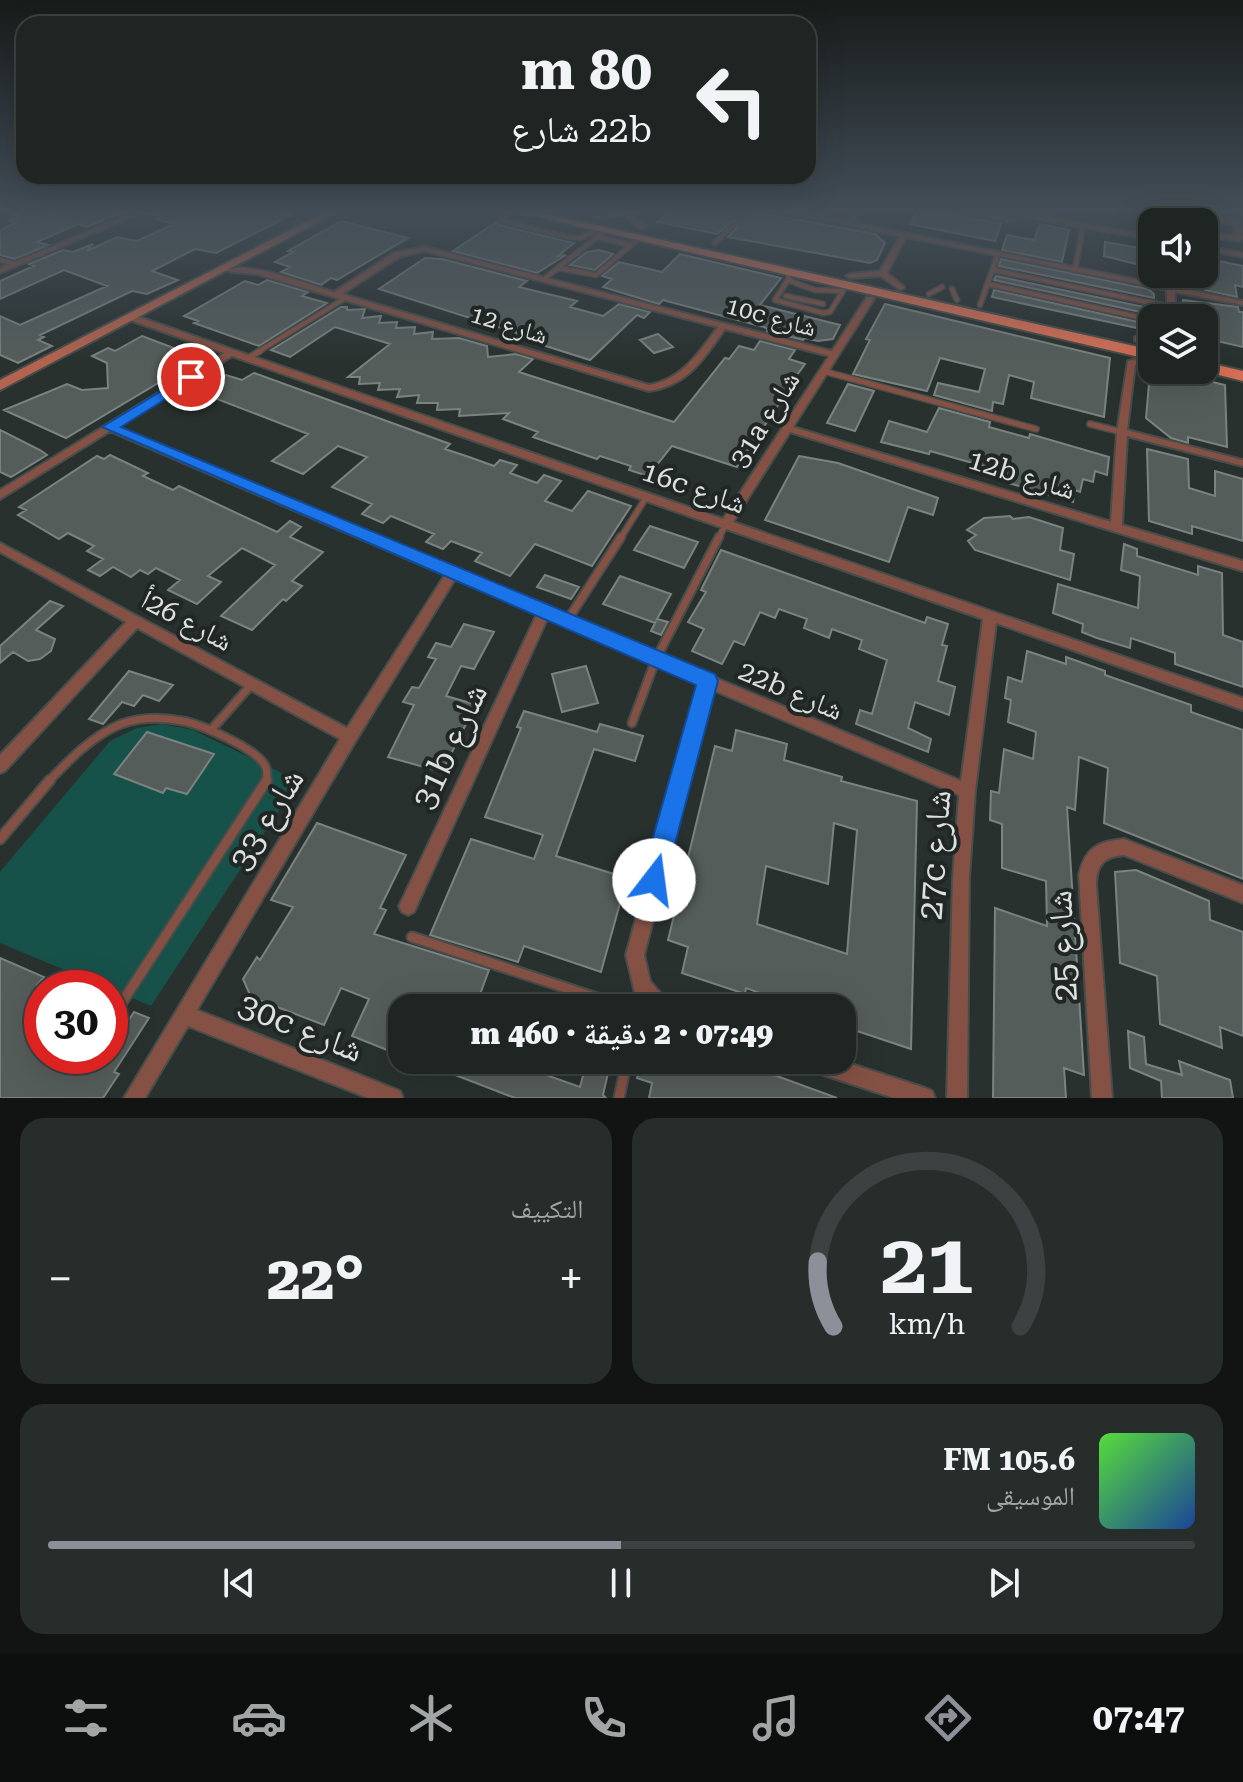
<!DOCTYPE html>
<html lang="ar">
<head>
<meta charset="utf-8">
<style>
  :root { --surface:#1f2523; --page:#272d2b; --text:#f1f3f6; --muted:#a1a5a6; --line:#3c4241; --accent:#8c9099 }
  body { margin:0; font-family:"Roboto Serif","Noto Naskh Arabic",serif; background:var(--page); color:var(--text); direction:rtl; height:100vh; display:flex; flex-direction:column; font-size:30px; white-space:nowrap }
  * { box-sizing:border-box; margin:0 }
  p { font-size:26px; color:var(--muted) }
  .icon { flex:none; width:44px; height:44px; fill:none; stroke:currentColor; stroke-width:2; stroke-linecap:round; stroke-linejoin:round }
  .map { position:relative; height:1098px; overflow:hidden; direction:ltr }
  .details { display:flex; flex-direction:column; gap:20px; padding:20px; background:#111413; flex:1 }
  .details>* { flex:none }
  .banner { position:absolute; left:16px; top:16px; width:800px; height:168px; border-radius:24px; box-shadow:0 8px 32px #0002,0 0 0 2px var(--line); direction:rtl; background:#1f2523; color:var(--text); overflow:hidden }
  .controls { position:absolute; left:1138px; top:208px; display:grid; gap:16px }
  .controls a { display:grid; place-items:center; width:80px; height:80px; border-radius:16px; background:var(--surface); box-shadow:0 8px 32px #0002,0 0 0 2px var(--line); font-size:40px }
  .speed { position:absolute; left:24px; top:970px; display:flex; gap:16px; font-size:40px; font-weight:700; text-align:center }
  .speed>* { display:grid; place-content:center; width:104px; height:104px; border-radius:50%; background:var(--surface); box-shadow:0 8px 32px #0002,0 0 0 2px var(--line); line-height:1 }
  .speed .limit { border:12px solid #d22; background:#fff; color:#111 }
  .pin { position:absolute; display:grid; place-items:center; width:68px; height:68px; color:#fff; margin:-34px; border:4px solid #fff; border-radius:50%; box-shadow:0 2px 8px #0007 }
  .me { position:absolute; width:88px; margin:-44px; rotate:15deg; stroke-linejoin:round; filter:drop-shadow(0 0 6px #0008) }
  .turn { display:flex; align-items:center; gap:28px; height:168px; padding:0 32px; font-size:36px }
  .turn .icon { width:104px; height:104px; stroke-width:2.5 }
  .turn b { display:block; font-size:56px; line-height:68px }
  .big { font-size:60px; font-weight:800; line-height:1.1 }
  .details .tile { flex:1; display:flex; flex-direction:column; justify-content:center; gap:12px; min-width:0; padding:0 28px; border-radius:24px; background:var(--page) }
  .details .dial { align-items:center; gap:0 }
  .dial svg { height:208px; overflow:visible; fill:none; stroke:var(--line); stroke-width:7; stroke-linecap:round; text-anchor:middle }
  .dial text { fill:var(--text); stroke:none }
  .song { display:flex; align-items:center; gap:24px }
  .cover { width:96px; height:96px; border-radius:12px; background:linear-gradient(135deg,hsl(110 70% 55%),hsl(220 70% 35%)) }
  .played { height:8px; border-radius:4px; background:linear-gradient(90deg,var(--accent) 50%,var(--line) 50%) }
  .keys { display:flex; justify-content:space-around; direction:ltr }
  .heat { display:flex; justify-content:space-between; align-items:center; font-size:44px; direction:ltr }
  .details .tiles { flex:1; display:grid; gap:20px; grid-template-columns:1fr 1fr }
  .tile:last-child { grid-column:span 2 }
  .trip { position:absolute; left:388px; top:994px; width:468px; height:80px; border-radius:24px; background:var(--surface); box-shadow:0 8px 32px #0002,0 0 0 2px var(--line); font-weight:800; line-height:80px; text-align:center; direction:rtl }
  .menu { display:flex; height:128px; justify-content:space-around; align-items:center; background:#0c0f0e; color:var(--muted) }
  .menu .icon { width:56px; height:56px }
  .menu .current { color:var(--accent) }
  .menu b { font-size:36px; color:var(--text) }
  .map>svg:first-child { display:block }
  .green { fill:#17524a }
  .building { fill:#555d5b; stroke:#7a8381; stroke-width:2; fill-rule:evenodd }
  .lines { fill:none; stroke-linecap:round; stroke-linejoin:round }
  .lane-far3-casing { stroke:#464d4b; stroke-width:7 }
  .lane-far2-casing { stroke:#464d4b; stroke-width:8 }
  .lane-far1-casing { stroke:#464d4b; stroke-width:11 }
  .lane-casing { stroke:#464d4b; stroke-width:13 }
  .street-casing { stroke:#464d4b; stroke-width:4 }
  .secondary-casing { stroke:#464d4b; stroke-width:4 }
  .primary-casing { stroke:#464d4b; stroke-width:4 }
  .lane-far3 { stroke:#855144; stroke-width:4 }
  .lane-far2 { stroke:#855144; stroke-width:5 }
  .lane-far1 { stroke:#855144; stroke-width:7 }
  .lane { stroke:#855144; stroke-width:9 }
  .street { fill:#855144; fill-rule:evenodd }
  .secondary { fill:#b4634e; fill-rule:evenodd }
  .primary { fill:#d76f54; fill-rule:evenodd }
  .route { fill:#1a73e8; stroke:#114b97; stroke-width:2 }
  .labels { text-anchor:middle; stroke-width:8; stroke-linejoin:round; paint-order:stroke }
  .far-street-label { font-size:24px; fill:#dce0df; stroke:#202725 }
  .street-label { font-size:28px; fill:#dce0df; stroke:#202725 }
  .near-street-label { font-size:34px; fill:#dce0df; stroke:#202725 }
</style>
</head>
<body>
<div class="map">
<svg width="1243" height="1098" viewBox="0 0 1243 1098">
  <rect width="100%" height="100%" fill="#29312f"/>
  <path class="green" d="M162,724l31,6 105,51 -147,225 -151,-63v-71l110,-131 27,-13z"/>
  <path class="building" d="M5,210h123l-41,17 -9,-3 -41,18 11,3 -33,14 -15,-4v-25l16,-7 -6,-2 11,-4z
    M151,210h120l20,5 -75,38 -21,-4 -43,22 26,9 -31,14 -15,-3 -92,44 4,2 -6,3 14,6 -34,17 -18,-8v-39l20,9 87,-39 -43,-16 -64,29v-18l34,-15 -5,-2 34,-14 10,2 20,-8 -6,7 30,-14 20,4 37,-17 -18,-5 5,-2 -13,-4z
    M671,210h74l130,24 10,9 -8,17 -7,3 -142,-26 10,-10 -4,-7 -17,14 -60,-12z
    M918,210h9l74,14 -6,17 -85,-17z
    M341,221l67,17 -71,42 -6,-2 -10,7 -40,-13 9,-5 -15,-5 18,-10 -5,-1z
    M496,222l3,3 75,18 -16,13 8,-1 -29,18 -84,-22z
    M1040,224l29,6 -7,32 -60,-12 5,-15 27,5z
    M1105,242l47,8v18l-48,-12z
    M599,250l14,4 -18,16 -25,-5 17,-13z
    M680,254l101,24 -21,27 80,20 -7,14 -15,2 -13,-3 -2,2 -36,-9 1,-2 -4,-2 -101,-27 -4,4 -56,-17 9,-8 -10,-3 17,-14 43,10z
    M425,258l17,1 85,22 -8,6 58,14 -7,6 33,9 16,-12 31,8 -6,6 -7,-3 -47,45 -79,-25 9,-1 -141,-45z
    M1001,259l147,30 6,5v4l-155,-32z
    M1214,260l29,6v21l-8,-2 2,12 -32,-7 -1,-29z
    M996,276l158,33v6l-160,-35z
    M267,280l41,12 -6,4 25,7 -68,43 -65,-23 4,-2 -14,-5 61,-35 13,4z
    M994,290l158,35v4l-6,1 -154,-33z
    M1183,300l55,7 1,5h4v35l-39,-9v-20l-22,-5z
    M885,304l225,54 -6,59 -73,-19 3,-16 -25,-7 -6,29 -10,-2 -1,9 -58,-16 4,-12 41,9 6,-23 -45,-11 -13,33 -74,-17 17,-34 -4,-1z
    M341,307h6v3l18,-1 -3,9 19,-2 -2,7 18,-1 -1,6 19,-1 -1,7 19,-2 -1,7 27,-1 28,8 1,11 28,-3 17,5 -14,13 155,50 51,-64 4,1 10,-13 15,4 6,-9 35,9 -6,9 16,5 -13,18 7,2 -14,21 -6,-1 -42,63 -65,-21 -24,30 -19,-6 2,-4 -31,-10 -3,3 -64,-22 5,-5 -35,-13 6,-6 -50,3 1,-7 -23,1 1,-7h-21l2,-8 -22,2 3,-8 -22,1 2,-7 -21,1 1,-7h-12l42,-33 -55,-17 -45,30 -19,-7z
    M658,334l15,13 -19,6 -14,-13z
    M142,336l58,22 -134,80 -62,-28 63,-26 15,6 26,-2 -1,-25 -15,-7 16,-8 7,3z
    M1163,370l62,15 2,62 -39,-10v6l-17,-5 -25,-20 4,-46z
    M254,373l196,71 -5,5 27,9 22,8 6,-6 17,5 -7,8 27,10 7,-8 17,6 -16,20 27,10 16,-20 43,15 -39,60 -57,-22 -25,32 -35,-15 7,-8 -31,-12 -8,8 -17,-7 8,-8 -43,-18 -8,7 -21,-9 10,-10 -40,-17 35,-30 -29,-11 -35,28 -31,-13 36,-27 -109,-42 27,-17 16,5z
    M848,384l26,7 -19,40 -28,-8z
    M939,408l51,14 -1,5 40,11 1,-4 79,23 -2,18 -12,-4 -2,11 -10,-3 -3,13 -5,-2 -2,12 -68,-20 3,-9 -78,-22 -1,3 -48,-12 8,-21 38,11z
    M0,430l40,20 7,5 -36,22 -11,-5z
    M1147,449l41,10 1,29 26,8v-25l28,8v62l-51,-15v8l-43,-13z
    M110,455l38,18 -5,3 30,14 6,-4 98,46 13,-11 11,6 -11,10 33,15 -31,29 10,5 -16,15 -3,-2 -31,31 -31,-14 54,-51 -33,-17 -34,28 13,6 -24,22 -29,-14 12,-10 -24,-12 -8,6 -8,-4 -9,7 -18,-10 -13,9 -12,-6 15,-11 -16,-8 7,-5 -26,-13 -9,6 -41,-24 8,-5 -7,-3 78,-51 7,3z
    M799,456l39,7 100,35 -5,17 -25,-8 -19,55 -124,-42z
    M1010,516l3,3 16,-2 34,11 -3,22 14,4 -4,26 -95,-30 -7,-9 8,-6 -9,-5 17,-12z
    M650,526l48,16 -14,26 -50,-18z
    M1124,544l13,5v7l61,19v-9l24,7 1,62 20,7v45l-68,-23v-11l-44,-15 -1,10 -33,-10 -15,-6 1,-8 -30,-11 5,-29 80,24 2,-32 -19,-6z
    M721,550l204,73 2,-6 21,7 -6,21 5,1 -9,35 17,6 -6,28 -34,-13 -7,26 23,11 -3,13 -72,-28 4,-14 12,4 15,-54 -28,-11 3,-9 -30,-11 -3,9 -25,-10 3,-9 -28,-10 -4,9 -15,-6 -16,33 -10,-4 -12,23 -30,-13 12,-22 -16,-7 18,-30 -5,-2z
    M545,575l34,12 -8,12 -34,-12z
    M620,576l51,18 -14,25 11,3 -7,13 -10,-4 5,-10 -1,2 -52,-19z
    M50,601l13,5 -27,24 19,9 -4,12 -11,8 -12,2 -15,-9 -13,11v-17z
    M464,624l30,8 -20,37 -13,-3 -15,30 35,10 -7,16 -6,-2 -26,52 -54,-15 26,-52 -11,-3 9,-15 7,1 17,-29 -8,-2 8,-14 15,4z
    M1027,651l39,13v-7l39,14v4l86,30v7l52,18v149l-139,-56 4,-55 -29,-11 -4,53 -8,-3 17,268 -20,-7 2,30h-73l2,-190 52,18 -1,-45 -44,-13v-44l-12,-4 1,-29 8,2 5,-44 29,10 3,-27 -28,-10 3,-22 -6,-2 3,-21 14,5z
    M586,666l12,37 -36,9 -10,-38z
    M129,671l44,14 -14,16 -16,-6 -9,11 -12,-4 -19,22 -14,-5z
    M524,711l73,21 3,-8 43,12 -8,25 -41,-12 -38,107 71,22 -26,94 -77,-26 -6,16 -88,-27 41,-96 63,20 9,-24 -58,-18 36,-89 -4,-1z
    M736,730l51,14 -3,16 58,17 -1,4 76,20 -6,248 -69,-23 1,-18h-42l-55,-20 -1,6 -63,-21 6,-26 -20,-7 47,-194 17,5zM834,823l23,7 -10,124 -90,-30 9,-58 62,18z
    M147,732l67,22 -27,40 -21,-6 -3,5 -49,-19z
    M317,823l89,32 -26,53 6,2 -12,24 115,36 -14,38h-73v48l-50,-20 17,-37 -28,-11 -17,37 -73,-28 -8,-18 14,-22 3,3 33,-53 -22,-7z
    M1136,870l73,31 1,19 33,12v104l-23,-9 2,21 -62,-24 -3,-48 -37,-13 -5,-91z
    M0,958l44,19 -7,8 5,2v69h68v-8l24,-36 15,6 -35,54 5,2 -16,24h-103z
    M1128,1031l16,6 2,27 36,11 -3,-14 29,11 22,8 3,18h-71l-1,-17 -31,-13z
    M517,1060l-2,4 65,23 5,-19 9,3 2,-11h15l-8,35 3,3h-91l-96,-37z
    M642,1060h91l104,38h-188l3,-15 -15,-5z"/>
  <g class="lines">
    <g class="lane-far3-casing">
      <path id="lane-far3" d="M509,210l-9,10 71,18h10l17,-9
        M953,210l60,11
        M1231,210l12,2
        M849,223l9,-13
        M597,237l34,8
        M715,243l18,-18
        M0,260l15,4
        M558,268l38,7 43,-37
        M993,270l178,37
        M1075,270l7,-39
        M788,275l2,6 25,9 28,1
        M789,278l-14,22 48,13 7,-1 13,-21
        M544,279l62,-49
        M988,284l164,36
        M952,289l5,11
        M929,294l13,-7
        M786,296l37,8
        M980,305l18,-51
        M256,353l91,-56"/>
    </g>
    <g class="lane-far2-casing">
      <path id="lane-far2" d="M248,358l12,-7
        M823,371l213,58
        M1090,424l32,8
        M620,539l27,-43
        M718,539l8,-15"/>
    </g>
    <g class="lane-far1-casing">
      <path id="lane-far1" d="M567,621l54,-84
        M632,723l24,-64 63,-122
        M211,730l40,-45
        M48,782c22,-23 44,-46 73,-58 20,-7 41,-7 61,-3 19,3 72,27 82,43 4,6 3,11 2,18"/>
    </g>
    <g class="lane-casing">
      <path id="lane" d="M0,839l50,-59
        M412,937l215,71
        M119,1007l148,-227
        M619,1098l8,-38"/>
    </g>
    <g class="street-casing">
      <path id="street" d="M140,210h8l-148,63v-5z
        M625,210h7l-3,3 15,11v4h-6l-14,-13 -27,4 -4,-2z
        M778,210h12l453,91v4l-68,-13v26h-8v-28l-261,-53 -19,36 16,13 1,2 -4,2 -19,-14 -31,2 -4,-2 4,-2 30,-3 20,-35 -119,-24z
        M995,210h13l144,26v4l-154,-28z
        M1174,210h11l55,11 3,18 -4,2 -31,-4 -2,-19zM1213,220l21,4 1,12 -21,-3z
        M1204,246l39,7v4l-39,-7z
        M425,247l407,104 35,-54h6l1,2 -81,128 318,95 6,-90 11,-71 24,-5v6l-17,3 -8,65 116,30v6l-116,-30 -5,89 121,36v10l-453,-139 -57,90 510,176v12l-247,-87 -21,168 -6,87 -2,220h-20l6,-220 6,-83 -246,-105 -69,265 6,26 17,20 2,7h-21l-13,-15 -9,-38 74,-271 -153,-65 -133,293 -6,3 -6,-3 -3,-6 3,-6 135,-286 -82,-35 -100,163 -158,268 203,81 3,7h-35l-180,-72 -43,72h-21l216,-359 -203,-111 -132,143 -5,2v-18l126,-133 -126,-70v-9l347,185 98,-153 -335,-144 -110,68v-9l224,-137 -97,-34v-4h6l590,204 106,-163 -104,-27c-22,30 -36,56 -76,62l-392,-117 -26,-2 -4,-2c22,-9 83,15 107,22l60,-39zM425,251l293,76c-19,25 -36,53 -69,58l-307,-91 57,-37zM232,356l751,263 -22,162 -844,-354z
        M1138,336h14v6l-17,-1v-4z
        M1204,351l4,1v4l-4,1z
        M1124,839l119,46v18l-119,-48c-20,2 -27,9 -28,29l16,214h-20l-13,-223c6,-27 19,-34 45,-36z
        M799,1060h40l86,28 7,3 3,7h-41l-85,-28 -7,-3z"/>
    </g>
    <g class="secondary-casing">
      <path id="secondary" d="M329,210h12l-341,180v-10z"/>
    </g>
    <g class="primary-casing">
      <path id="primary" d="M509,210h20l623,140v10z
        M1204,362l39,9v10l-44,-11h5z"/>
    </g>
    <use href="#lane-far3" class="lane-far3"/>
    <use href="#lane-far2" class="lane-far2"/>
    <use href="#lane-far1" class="lane-far1"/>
    <use href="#lane" class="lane"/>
    <use href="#street" class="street"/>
    <use href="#secondary" class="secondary"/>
    <use href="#primary" class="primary"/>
  </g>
  <linearGradient id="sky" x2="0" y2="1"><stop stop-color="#171b1a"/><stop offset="0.58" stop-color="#434e58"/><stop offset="1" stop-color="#434e58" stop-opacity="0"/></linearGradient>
  <rect width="1243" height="363" fill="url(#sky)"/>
  <path class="route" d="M191,373l7,4 -2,3 -75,47 594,247 3,7 -55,208 -9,4 -9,-4 -4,-9 55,-195 -594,-258z"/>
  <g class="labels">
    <g class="far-street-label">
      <text transform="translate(771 317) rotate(15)" y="8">10c شارع</text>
      <text transform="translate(509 325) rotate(17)" y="8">شارع 12</text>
    </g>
    <g class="street-label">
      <text transform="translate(764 419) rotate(-58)" y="10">31a شارع</text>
      <text transform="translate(1022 474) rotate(17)" y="10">12b شارع</text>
      <text transform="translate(694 487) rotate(19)" y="10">16c شارع</text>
      <text transform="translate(187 620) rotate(28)" y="10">شارع 26أ</text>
      <text transform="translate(791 690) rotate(23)" y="10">22b شارع</text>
    </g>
    <g class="near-street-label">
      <text transform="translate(449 746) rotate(-65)" y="12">31b شارع</text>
      <text transform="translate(266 819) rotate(-59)" y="12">شارع 33</text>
      <text transform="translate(934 855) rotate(-86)" y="12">27c شارع</text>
      <text transform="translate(1062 946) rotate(-93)" y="12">شارع 25</text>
      <text transform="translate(301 1027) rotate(22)" y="12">30c شارع</text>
    </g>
  </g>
</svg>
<div class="controls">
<a><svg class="icon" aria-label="sound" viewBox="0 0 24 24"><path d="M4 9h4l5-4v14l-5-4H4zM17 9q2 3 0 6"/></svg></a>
<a><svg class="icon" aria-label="layers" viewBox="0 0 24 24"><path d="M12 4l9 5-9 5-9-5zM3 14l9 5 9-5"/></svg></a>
</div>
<div class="speed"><div class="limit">30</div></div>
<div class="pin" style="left:191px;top:377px;background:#d93025"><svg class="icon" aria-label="arrive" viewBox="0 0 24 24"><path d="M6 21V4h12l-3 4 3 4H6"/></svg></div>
<svg class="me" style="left:654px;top:880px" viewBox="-20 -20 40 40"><circle r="19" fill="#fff"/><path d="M0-13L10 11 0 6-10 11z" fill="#1a73e8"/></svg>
<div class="trip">07:49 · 2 دقيقة · 460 m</div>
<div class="banner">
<div class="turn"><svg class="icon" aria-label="left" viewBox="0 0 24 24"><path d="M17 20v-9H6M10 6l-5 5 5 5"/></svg><div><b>80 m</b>22b شارع</div></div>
</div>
</div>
<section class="details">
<div class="tiles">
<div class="tile dial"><svg viewBox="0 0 100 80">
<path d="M14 69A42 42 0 1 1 86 69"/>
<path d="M14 69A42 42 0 0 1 8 44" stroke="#8c9099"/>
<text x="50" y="56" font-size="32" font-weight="700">21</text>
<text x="50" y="72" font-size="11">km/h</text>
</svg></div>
<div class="tile"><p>التكييف</p>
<div class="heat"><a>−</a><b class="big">22°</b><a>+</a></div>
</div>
<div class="tile">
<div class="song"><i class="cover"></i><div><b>105.6 FM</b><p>الموسيقى</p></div></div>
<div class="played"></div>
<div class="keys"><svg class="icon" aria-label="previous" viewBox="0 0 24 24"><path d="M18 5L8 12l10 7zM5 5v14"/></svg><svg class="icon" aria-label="pause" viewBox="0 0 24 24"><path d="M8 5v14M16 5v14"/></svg><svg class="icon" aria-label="next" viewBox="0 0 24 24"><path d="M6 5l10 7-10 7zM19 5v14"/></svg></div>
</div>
</div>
</section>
<nav class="menu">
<b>07:47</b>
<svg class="icon current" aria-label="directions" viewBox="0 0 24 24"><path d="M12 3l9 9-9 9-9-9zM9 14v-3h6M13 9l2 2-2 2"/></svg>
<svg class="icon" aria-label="music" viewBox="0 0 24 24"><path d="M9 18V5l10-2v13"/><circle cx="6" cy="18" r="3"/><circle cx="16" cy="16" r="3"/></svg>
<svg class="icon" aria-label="phone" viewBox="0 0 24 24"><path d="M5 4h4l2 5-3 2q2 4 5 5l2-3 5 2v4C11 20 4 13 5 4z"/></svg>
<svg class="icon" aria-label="climate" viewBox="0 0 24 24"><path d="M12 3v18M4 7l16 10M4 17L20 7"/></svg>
<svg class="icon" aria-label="car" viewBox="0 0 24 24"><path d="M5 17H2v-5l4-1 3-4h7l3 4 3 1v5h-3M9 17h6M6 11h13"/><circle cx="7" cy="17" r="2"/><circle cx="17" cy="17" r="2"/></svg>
<svg class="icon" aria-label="filters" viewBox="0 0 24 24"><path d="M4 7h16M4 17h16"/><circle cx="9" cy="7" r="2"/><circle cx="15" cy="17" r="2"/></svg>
</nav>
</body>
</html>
